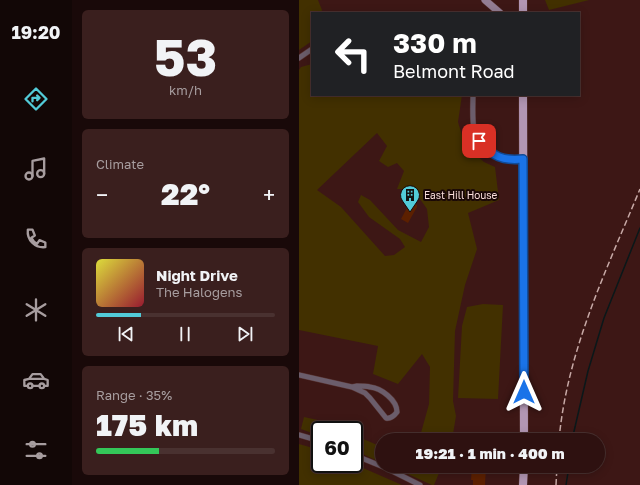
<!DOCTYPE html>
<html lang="en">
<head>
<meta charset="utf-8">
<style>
  :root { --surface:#2e1110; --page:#3a1f1e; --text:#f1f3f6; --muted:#a79d9f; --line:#493130; --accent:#52cbd8 }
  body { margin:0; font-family:"Golos Text",sans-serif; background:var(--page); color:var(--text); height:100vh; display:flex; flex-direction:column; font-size:15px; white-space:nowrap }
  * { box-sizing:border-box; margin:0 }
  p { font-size:13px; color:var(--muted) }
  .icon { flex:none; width:22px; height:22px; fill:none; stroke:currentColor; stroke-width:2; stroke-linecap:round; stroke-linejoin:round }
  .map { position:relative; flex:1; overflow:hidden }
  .side { display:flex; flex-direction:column; gap:10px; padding:10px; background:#190909; width:227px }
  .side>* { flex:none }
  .top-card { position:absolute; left:12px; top:12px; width:269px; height:84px; border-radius:0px; box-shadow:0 2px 10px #0003,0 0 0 1px var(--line); background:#202124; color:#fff; overflow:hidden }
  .speed { position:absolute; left:12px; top:421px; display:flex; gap:8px; font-size:20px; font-weight:700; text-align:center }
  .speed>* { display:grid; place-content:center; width:52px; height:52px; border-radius:50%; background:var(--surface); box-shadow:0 2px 10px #0003,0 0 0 1px var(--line); line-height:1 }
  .speed .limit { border:2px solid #111; border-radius:6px; background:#fff; color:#111 }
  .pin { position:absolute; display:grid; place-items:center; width:34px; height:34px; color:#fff; margin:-17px; border-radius:8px; box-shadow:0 2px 6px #0006 }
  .me { position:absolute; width:44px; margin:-22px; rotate:0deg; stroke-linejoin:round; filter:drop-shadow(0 0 3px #0008) }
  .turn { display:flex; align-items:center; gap:14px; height:84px; padding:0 16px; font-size:18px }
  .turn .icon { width:52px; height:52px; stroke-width:2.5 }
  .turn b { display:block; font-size:28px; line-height:34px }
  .big { font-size:30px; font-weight:800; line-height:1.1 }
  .side .card { flex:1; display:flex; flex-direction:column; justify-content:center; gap:6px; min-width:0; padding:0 14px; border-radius:6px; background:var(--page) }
  .side .dial { align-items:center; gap:0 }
  .dial b { font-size:52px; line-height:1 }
  .song { display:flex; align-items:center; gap:12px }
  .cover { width:48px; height:48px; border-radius:6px; background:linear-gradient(135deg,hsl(60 70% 55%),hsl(350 70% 35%)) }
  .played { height:4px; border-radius:2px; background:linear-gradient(90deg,var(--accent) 25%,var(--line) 25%) }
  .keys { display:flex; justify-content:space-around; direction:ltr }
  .heat { display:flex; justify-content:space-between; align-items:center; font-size:22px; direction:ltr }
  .charge { height:6px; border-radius:3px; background:linear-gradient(90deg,#34c759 35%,var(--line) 0) }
  .trip { position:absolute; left:76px; top:433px; width:230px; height:40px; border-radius:20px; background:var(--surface); box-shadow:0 2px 10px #0003,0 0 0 1px var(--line); font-weight:800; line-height:40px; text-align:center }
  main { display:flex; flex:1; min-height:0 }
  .dock { display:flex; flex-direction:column; width:72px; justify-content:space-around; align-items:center; background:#120706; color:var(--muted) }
  .dock .icon { width:28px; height:28px }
  .dock .active { color:var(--accent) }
  .dock b { font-size:18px; color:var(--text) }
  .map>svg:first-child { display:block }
  .green { fill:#423000; fill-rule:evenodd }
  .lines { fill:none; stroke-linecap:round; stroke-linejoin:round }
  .stream { stroke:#0a181a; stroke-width:1.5 }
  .building { fill:#5c2000 }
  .street-casing { stroke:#573331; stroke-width:6 }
  .secondary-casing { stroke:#573331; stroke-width:8 }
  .primary-casing { stroke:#573331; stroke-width:9 }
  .street { stroke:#6b5d6b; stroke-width:5 }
  .secondary { stroke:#937d93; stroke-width:7 }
  .primary { stroke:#b296b3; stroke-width:8 }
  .rail { stroke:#c7a9a6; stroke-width:1.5; stroke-dasharray:6 3; stroke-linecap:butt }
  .route-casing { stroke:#114b97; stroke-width:10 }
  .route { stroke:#1a73e8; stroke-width:7 }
  .labels { text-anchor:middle; stroke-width:4; stroke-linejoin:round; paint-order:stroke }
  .poi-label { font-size:10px; fill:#f8ddda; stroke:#190807; text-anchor:start }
</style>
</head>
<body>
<main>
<nav class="dock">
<b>19:20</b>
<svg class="icon active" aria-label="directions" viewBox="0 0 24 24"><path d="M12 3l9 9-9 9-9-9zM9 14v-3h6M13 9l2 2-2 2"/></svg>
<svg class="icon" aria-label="music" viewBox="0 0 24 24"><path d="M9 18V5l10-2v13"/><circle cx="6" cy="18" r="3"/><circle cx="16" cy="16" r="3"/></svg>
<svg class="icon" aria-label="phone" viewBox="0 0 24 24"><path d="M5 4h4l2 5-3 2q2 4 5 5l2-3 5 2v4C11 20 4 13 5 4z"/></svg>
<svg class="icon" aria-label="climate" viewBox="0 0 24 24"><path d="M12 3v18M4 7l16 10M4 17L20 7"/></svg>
<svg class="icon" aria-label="car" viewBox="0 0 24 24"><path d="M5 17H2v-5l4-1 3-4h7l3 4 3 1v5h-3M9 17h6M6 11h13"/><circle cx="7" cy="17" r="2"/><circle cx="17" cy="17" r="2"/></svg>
<svg class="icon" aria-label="filters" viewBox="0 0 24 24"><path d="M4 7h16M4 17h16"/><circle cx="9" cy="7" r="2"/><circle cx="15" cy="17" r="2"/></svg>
</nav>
<section class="side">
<div class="card dial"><b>53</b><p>km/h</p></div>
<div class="card"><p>Climate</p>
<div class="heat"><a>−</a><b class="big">22°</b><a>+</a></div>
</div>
<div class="card">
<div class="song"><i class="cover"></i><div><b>Night Drive</b><p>The Halogens</p></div></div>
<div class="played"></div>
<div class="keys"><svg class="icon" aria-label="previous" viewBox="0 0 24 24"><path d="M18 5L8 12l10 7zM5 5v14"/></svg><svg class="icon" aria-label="pause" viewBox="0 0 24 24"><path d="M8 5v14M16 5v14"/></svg><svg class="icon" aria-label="next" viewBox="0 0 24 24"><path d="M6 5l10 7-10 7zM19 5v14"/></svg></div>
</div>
<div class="card"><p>Range · 35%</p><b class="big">175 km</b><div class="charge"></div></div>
</section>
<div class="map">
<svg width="341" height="485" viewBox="0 0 341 485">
  <rect width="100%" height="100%" fill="#3d1715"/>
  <path class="green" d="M0,0h19l4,10 -1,3h-9v28l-13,9z
    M246,0h44l-40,10z
    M13,64v31h150l-4,27 7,23 19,17 11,5 4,33 -31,13 9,36 -12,36 -10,46 -2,70 3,15 -4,24h-33l10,-36 1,-37 -8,-13 -24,30 -25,-10 5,-28 -79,-16v-260l2,-3zM78,133l10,13 -8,15 9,6 9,-4 7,8 -7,18h16l14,20 2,18 -8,15 -23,-12 -28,-30 -9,-5 -3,7 11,15 31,22 5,8 -11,8 -9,1 -44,-49 -24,-17z
    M184,304l20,1 -5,94 -40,-1 4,-72 5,-19z
    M5,417l23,5 17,8h-24v6l-19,-7z
    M55,435l28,12v16l-28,-13z
    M0,444l21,6v14h34l48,21h-103z
    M91,466h52l-8,19h-2z"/>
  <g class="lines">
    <path class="stream" d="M273,440l16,-69 16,-53 36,-90
      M267,485l3,-19"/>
  </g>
  <path class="building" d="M113,202l5,3v2l-9,16 -7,-4 7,-13z
    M174,434h14v6h-29v-4h16z
    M173,466h14l-1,19h-12v-5h-2z"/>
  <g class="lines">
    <g class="street-casing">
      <path id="street" d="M0,58l13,-9
        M174,95c0,11 -1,23 1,35 4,15 19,27 34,30 5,1 10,-1 15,-1
        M0,375l53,12
        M58,386c4,0 9,0 13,1 11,1 27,13 27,25 -3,4 -6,7 -11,6l-16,-20 -5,-5 -13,-6z
        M0,435l21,6
        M55,455l32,13 34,17"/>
    </g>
    <g class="secondary-casing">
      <path id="secondary" d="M186,0l15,13"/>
    </g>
    <g class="primary-casing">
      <path id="primary" d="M224,0v13
        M224,95l1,345
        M224,485l1,-19"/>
    </g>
    <use href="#street" class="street"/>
    <use href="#secondary" class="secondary"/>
    <use href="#primary" class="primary"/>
    <path class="rail" d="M260,440c8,-89 47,-169 81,-251
      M257,485l1,-19"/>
  </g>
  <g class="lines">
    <g class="route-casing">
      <path id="route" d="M180,141c15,16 23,20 44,18l1,233"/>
    </g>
    <use href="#route" class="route"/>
  </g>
  <defs>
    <g id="building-pin" transform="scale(1)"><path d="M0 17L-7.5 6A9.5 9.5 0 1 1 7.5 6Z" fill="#52cbd8" stroke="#190807"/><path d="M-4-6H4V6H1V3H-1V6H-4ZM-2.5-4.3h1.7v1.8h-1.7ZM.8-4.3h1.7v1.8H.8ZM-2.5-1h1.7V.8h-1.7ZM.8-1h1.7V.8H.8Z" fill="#111"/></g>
  </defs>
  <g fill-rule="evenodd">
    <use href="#building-pin" x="111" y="195"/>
  </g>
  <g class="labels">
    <g class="poi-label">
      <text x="125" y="199">East Hill House</text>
    </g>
  </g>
</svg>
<div class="speed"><div class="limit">60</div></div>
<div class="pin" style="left:180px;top:141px;background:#d93025"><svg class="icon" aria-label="arrive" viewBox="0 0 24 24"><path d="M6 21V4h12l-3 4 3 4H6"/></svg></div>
<svg class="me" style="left:225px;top:392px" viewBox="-20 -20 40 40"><path d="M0-17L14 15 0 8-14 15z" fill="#1a73e8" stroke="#fff" stroke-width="4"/></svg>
<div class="trip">19:21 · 1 min · 400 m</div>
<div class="top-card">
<div class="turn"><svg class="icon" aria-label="left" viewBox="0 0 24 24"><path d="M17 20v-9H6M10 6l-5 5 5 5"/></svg><div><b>330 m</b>Belmont Road</div></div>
</div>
</div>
</main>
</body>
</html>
